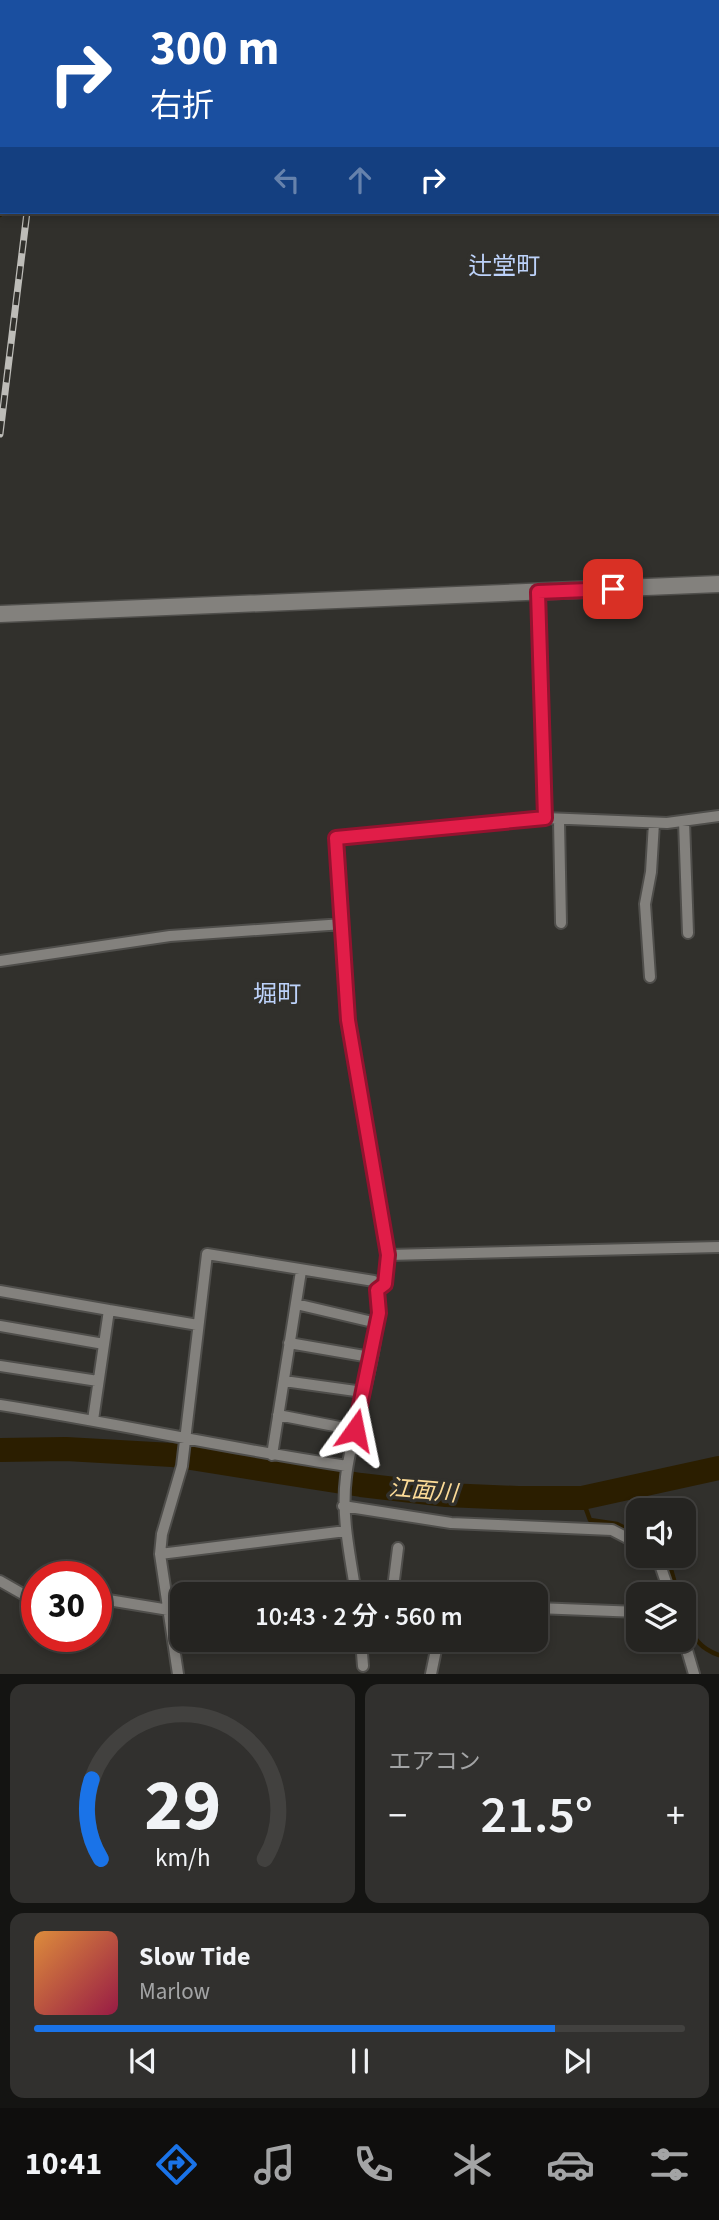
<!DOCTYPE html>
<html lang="ja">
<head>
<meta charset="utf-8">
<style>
  :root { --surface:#252421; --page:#31302e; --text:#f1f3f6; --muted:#a3a4a5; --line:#42413f; --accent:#1a73e8 }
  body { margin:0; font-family:"Source Sans 3","Noto Sans JP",sans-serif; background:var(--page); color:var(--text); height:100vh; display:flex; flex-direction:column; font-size:26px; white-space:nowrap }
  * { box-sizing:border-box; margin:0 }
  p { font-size:23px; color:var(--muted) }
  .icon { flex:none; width:38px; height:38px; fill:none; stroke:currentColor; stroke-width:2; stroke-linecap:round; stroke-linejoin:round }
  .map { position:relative; height:1674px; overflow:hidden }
  .sheet { display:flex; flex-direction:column; gap:10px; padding:10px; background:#141412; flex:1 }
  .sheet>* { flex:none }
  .guide { position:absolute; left:0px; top:0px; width:719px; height:214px; box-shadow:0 4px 10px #0003,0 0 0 2px var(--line); background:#1a4fa0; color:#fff; overflow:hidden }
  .tools { position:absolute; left:626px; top:1498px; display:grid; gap:14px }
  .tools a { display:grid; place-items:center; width:70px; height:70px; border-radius:14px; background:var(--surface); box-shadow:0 4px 10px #0003,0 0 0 2px var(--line); font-size:35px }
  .speed { position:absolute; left:21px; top:1561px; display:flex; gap:14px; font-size:35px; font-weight:700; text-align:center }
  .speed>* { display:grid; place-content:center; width:91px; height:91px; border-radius:50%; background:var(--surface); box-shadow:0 4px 10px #0003,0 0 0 2px var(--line); line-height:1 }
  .speed .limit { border:10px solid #d22; background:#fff; color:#111 }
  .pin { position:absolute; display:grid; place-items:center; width:60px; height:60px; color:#fff; margin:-30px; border-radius:14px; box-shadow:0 4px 10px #0006 }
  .me { position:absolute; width:77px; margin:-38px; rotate:12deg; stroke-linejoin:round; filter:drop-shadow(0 0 5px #0008) }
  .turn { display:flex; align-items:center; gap:24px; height:147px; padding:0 35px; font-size:32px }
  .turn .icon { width:91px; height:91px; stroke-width:2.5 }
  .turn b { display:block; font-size:49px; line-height:60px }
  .lanes { display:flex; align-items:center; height:66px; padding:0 35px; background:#0003; justify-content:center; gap:35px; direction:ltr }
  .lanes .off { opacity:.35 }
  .big { font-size:52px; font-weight:600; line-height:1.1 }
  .sheet .card { flex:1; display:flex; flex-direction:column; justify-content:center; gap:10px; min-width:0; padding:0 24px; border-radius:14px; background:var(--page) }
  .sheet .dial { align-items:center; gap:0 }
  .dial svg { height:182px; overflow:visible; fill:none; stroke:var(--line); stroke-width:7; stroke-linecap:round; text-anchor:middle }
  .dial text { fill:var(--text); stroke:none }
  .song { display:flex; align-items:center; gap:21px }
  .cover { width:84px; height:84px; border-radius:10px; background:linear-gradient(135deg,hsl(30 70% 55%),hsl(340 70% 35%)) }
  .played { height:7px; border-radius:4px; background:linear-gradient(90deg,var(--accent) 80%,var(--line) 80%) }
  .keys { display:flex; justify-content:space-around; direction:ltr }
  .heat { display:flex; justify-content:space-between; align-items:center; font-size:38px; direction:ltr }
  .sheet .tiles { flex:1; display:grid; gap:10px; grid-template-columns:1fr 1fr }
  .card:last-child { grid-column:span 2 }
  .trip { position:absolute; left:170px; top:1582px; width:378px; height:70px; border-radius:14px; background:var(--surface); box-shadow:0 4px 10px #0003,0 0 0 2px var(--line); font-weight:600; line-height:70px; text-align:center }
  .tab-bar { display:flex; height:112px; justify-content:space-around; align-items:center; background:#0f0e0d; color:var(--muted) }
  .tab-bar .icon { width:49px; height:49px }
  .tab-bar .current { color:var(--accent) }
  .tab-bar b { font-size:32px; color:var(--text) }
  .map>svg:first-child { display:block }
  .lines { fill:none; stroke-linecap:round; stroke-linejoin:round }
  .stream { stroke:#2b1e00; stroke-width:4.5 }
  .river { stroke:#2b1e00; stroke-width:24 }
  .street-casing { stroke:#4f4e4b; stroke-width:14 }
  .secondary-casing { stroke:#4f4e4b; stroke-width:19 }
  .street { stroke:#83817d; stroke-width:10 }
  .secondary { stroke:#83817d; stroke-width:16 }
  .rail-casing { stroke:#bdbcb8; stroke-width:7 }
  .rail { stroke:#31302c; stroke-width:4.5; stroke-dasharray:13; stroke-linecap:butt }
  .route-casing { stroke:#92132f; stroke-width:18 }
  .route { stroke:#e11d48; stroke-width:12 }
  .labels { text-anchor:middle; stroke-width:7; stroke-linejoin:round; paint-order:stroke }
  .water-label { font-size:23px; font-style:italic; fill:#fcdb97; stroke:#31302c }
  .quarter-label { font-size:24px; fill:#bdd2fa; stroke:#31302c }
</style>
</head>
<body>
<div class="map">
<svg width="719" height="1674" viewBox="0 0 719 1674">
  <rect width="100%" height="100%" fill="#31302c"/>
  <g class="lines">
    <path class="stream" d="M538,0v2
      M0,215l2,-3
      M582,1498l8,22 27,4 22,11
      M667,1556l11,38
      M684,1619c9,18 16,30 35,36"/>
    <path class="river" d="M0,1450l66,-1 106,6 189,30 85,10 72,3h64l137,-30"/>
    <g class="street-casing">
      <path id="street" d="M443,0l2,2
        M523,2v-2
        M0,57h2
        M718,122h1
        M0,161l2,-3
        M545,818l122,5 52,-7
        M559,821l2,102
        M684,821l4,112
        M0,961l170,-25 173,-12
        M650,977l-5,-73 6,-32 3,-49
        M388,1255l331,-8
        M377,1290l8,-6 3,-29 -40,-236 -12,-181 209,-20 -7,-226
        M0,1291l109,19
        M296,1304l81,19
        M0,1326l104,18
        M289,1343l81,14
        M0,1366l98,15
        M284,1381l79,11
        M0,1405c116,18 231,44 347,61
        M278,1415l77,15
        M93,1420l16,-110 89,15
        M272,1455l29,-184
        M343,1506l108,17 161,7 27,14
        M160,1554l2,-20 20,-68 25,-212 167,27c15,51 -22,140 -28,196 -5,39 4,78 10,117
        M657,1556l13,38
        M0,1581l28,16 9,-4
        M393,1588l5,-40
        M372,1594l21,-6 12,6
        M96,1598l73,12
        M536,1608l103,4
        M361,1640l2,26
        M684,1640l10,34
        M174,1647l59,-7
        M178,1674l-18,-120 186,-23
        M431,1674l7,-34"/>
    </g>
    <g class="secondary-casing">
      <path id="secondary" d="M0,614l719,-30"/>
    </g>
    <use href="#street" class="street"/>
    <use href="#secondary" class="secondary"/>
    <g class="rail-casing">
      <path id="rail" d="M45,2v-2
        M0,434l27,-222"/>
    </g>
    <use href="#rail" class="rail"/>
  </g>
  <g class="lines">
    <g class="route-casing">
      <path id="route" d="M355,1430l24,-117 -2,-23 8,-6 3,-29 -40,-235 -12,-182 209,-20 -7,-226 75,-3"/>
    </g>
    <use href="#route" class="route"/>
  </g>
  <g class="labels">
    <g class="water-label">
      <text transform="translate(423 1490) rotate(5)" y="8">江面川</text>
    </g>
    <g class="quarter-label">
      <text x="504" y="274">辻堂町</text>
      <text x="277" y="1002">堀町</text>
    </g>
  </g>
</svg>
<div class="tools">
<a><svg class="icon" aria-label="sound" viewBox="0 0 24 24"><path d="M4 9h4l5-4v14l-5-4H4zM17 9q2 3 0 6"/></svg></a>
<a><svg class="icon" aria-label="layers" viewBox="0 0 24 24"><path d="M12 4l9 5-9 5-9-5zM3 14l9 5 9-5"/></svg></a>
</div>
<div class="speed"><div class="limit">30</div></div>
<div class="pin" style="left:613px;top:589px;background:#d93025"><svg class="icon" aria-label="arrive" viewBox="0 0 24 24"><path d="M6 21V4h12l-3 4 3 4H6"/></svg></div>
<svg class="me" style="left:355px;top:1430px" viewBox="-20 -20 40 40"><path d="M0-17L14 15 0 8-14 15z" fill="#e11d48" stroke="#fff" stroke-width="4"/></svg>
<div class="trip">10:43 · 2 分 · 560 m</div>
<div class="guide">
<div class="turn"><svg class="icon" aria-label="right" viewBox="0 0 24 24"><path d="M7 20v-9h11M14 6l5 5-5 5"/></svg><div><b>300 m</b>右折</div></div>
<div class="lanes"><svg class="icon off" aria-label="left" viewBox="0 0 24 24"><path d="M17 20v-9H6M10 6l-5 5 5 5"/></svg><svg class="icon off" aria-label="ahead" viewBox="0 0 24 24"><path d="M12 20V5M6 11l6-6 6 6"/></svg><svg class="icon" aria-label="right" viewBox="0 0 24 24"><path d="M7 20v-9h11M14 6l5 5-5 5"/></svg></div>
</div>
</div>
<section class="sheet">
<div class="tiles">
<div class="card dial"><svg viewBox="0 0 100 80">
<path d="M14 69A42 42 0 1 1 86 69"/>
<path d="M14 69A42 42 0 0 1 10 34" stroke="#1a73e8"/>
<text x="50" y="56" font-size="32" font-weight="700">29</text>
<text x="50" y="72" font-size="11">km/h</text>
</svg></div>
<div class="card"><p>エアコン</p>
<div class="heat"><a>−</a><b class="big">21.5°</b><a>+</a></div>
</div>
<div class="card">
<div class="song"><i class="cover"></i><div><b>Slow Tide</b><p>Marlow</p></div></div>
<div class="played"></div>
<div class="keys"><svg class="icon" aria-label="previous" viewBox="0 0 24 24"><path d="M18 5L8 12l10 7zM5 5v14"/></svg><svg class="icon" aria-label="pause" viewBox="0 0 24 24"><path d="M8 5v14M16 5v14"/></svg><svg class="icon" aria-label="next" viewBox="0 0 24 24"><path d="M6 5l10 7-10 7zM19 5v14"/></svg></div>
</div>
</div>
</section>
<nav class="tab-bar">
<b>10:41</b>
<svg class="icon current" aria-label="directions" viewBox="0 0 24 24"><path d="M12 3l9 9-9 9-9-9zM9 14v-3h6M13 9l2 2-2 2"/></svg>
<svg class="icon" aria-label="music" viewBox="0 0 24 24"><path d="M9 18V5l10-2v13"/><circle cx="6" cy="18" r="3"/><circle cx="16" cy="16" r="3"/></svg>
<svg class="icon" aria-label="phone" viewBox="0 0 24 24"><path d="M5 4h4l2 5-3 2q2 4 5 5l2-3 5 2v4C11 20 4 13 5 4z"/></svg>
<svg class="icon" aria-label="climate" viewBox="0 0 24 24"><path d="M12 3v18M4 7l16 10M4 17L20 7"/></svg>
<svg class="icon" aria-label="car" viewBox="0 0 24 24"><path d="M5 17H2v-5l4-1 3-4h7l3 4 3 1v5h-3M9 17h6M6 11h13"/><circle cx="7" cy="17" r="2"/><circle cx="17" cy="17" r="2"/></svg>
<svg class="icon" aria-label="filters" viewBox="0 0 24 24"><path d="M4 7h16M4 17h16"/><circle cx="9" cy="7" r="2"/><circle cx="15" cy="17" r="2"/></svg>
</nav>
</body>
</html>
